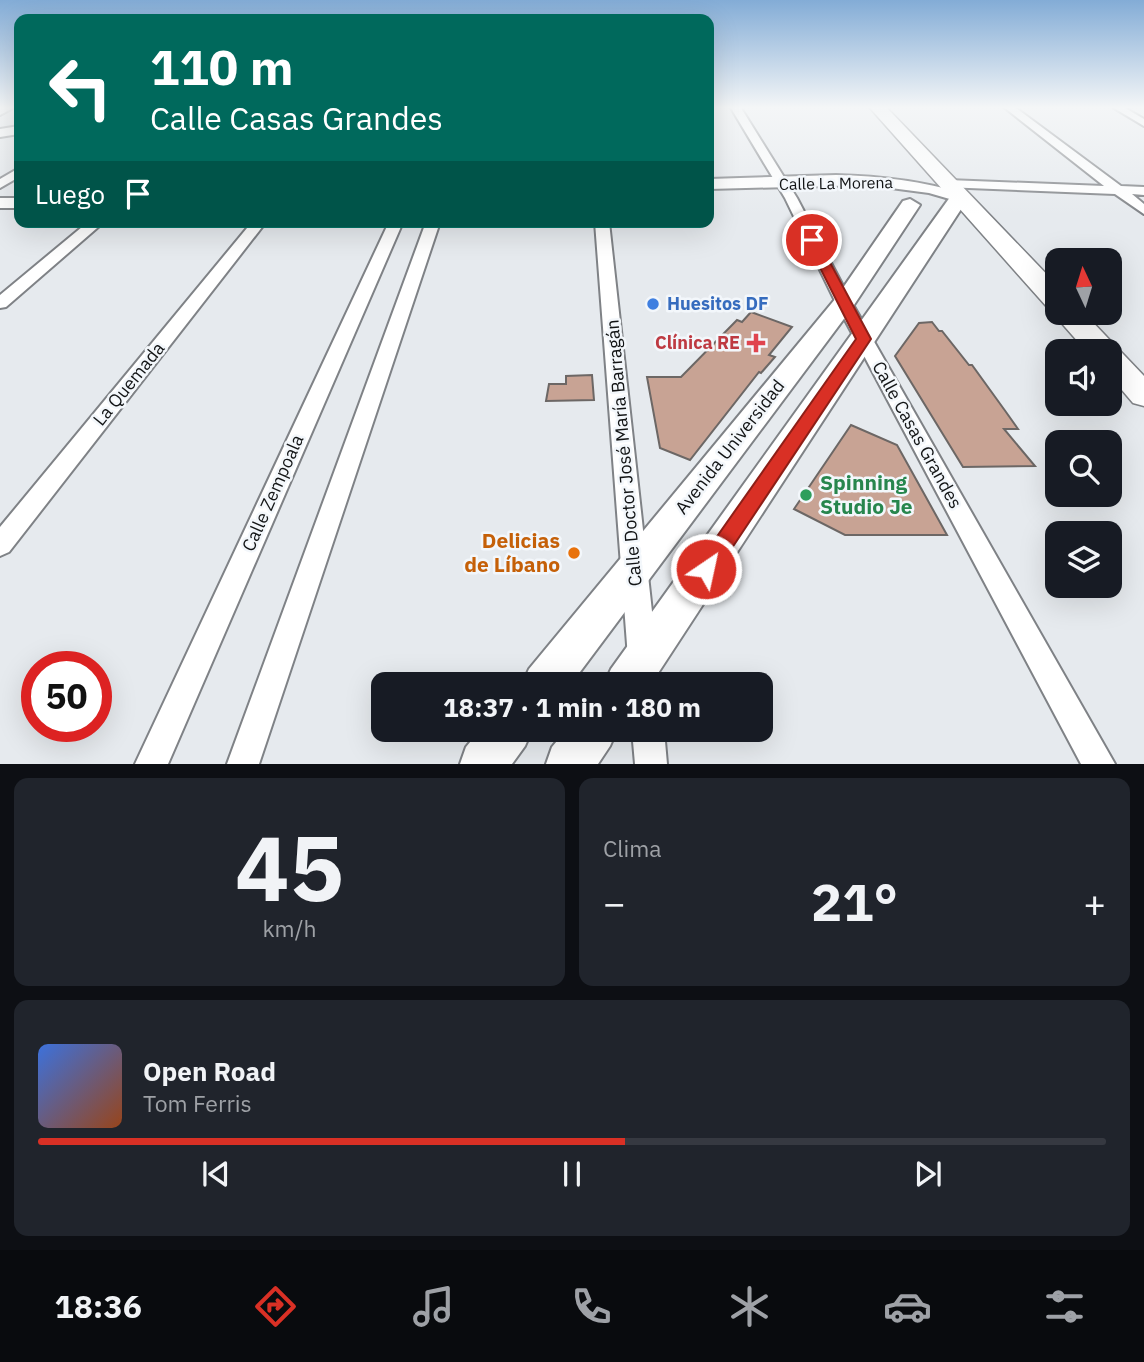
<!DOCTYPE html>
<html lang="es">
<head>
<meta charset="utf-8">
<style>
  :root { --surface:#171b24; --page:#20242c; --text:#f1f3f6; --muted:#9ea1a6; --line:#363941; --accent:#d93025 }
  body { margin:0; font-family:"IBM Plex Sans",sans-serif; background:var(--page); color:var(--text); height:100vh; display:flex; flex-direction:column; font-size:26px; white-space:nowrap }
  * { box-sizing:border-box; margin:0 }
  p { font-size:23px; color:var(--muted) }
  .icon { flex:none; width:38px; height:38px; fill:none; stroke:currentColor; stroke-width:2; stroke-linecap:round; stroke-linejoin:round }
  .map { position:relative; height:764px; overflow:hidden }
  .sheet { display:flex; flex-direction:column; gap:14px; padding:14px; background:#0d0f14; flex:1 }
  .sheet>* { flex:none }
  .guide { position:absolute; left:14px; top:14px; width:700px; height:214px; border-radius:14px; box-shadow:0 7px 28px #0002; background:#00695c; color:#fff; overflow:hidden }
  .needle { width:46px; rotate:356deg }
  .buttons { position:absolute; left:1045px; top:248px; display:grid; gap:14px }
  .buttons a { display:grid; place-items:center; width:77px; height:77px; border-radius:14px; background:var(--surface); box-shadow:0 7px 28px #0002; font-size:35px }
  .speed { position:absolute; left:21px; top:651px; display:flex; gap:14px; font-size:35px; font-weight:700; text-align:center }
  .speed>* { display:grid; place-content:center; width:91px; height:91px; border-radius:50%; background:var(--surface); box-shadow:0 7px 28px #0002; line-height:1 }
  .speed .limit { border:10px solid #d22; background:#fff; color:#111 }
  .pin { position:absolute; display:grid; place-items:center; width:60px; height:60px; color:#fff; margin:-30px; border:4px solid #fff; border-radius:50%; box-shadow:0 2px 7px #0007 }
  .me { position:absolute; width:77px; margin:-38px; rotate:34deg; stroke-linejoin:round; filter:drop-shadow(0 0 5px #0008) }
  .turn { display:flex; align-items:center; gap:24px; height:147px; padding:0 21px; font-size:32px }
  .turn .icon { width:91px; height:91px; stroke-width:2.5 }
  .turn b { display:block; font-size:49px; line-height:60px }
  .then { display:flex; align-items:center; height:66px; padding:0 21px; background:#0003; gap:14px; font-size:26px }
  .big { font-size:52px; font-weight:700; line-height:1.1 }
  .sheet .card { flex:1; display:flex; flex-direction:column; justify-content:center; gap:10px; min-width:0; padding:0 24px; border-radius:14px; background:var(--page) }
  .sheet .dial { align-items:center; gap:0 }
  .dial b { font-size:91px; line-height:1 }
  .song { display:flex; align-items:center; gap:21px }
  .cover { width:84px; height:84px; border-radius:10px; background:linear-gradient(135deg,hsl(220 70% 55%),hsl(20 70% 35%)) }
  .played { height:7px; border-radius:4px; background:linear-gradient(90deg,var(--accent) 55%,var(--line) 55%) }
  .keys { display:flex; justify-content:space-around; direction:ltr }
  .heat { display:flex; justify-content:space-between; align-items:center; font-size:38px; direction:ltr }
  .sheet .tiles { flex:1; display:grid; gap:14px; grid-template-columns:1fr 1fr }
  .card:last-child { grid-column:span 2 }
  .trip { position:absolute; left:371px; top:672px; width:402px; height:70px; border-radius:14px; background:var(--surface); box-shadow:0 7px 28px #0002; font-weight:700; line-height:70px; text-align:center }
  .tab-bar { display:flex; height:112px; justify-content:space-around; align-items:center; background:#090b0e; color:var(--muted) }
  .tab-bar .icon { width:49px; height:49px }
  .tab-bar .selected { color:var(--accent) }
  .tab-bar b { font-size:32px; color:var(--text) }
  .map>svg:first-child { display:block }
  .building { fill:#c8a394; stroke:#6c6765; stroke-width:2 }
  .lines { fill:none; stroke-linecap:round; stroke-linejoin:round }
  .minor-casing { stroke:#7f8286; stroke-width:4 }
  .tertiary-casing { stroke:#7f8286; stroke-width:4 }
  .secondary-casing { stroke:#7f8286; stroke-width:4 }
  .primary-casing { stroke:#7f8286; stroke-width:3 }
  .minor { fill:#fff; fill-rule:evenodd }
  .tertiary { fill:#fff; fill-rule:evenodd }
  .secondary { fill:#fff; fill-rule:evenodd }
  .primary { fill:#fff; fill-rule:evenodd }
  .route { fill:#d93025; stroke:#8d1f18; stroke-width:2 }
  .shop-dot { fill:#3f7fe0; stroke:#f3f7fb; stroke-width:2.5 }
  .health-dot { fill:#e0444e; stroke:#f3f7fb; stroke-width:2.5 }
  .leisure-dot { fill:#2e9e5b; stroke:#f3f7fb; stroke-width:2.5 }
  .food-dot { fill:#e8710a; stroke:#f3f7fb; stroke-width:2.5 }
  .labels { text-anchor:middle; stroke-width:5; stroke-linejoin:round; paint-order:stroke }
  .far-street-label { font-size:16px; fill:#121415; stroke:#f3f7fb }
  .shop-label { font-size:18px; font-weight:bold; fill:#366cbe; stroke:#f3f7fb; text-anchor:start }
  .health-label { font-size:18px; font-weight:bold; fill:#be3a42; stroke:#f3f7fb; text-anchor:end }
  .street-label { font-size:18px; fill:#121415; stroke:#f3f7fb }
  .near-leisure-label { font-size:21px; font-weight:bold; fill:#27864d; stroke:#f3f7fb; text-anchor:start }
  .near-food-label { font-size:21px; font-weight:bold; fill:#c56008; stroke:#f3f7fb; text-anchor:end }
</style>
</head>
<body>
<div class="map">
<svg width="1144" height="764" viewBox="0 0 1144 764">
  <rect width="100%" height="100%" fill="#e6eaee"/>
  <path class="building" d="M751,312l41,15 -23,28 6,2 -14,16 -2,-1 -69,88 -30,-12 -13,-71h34l56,-57 5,2z
    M932,322l7,9h3l27,34h3l34,47 12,17h-14l31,37 -72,1 -68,-111 24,-33z
    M592,375l2,25 -48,1 3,-17h17v-8z
    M851,425l46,20 50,90h-102l-51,-26z"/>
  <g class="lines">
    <g class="minor-casing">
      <path id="minor" d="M731,108h10l56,90 55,105 263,461h-34l-245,-461 -51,-105z
        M1005,108h11l105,78 23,1v8l-12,-1 12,10v10l-29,-20 -171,-7v-6l4,-1 156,6z
        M1114,108h11l19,11v7z
        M19,168v9l-19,11v-9z
        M88,222h16l-98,85 -6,1v-13z
        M252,222h14l-257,330 -9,4v-29z
        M389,222h14l-235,542h-33z
        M426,222h14l-181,542h-32z
        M595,222h14l51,462h-30z
        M632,730h32l3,34h-32z"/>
    </g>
    <g class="tertiary-casing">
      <path id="tertiary" d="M19,126v8l-19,3v-8z
        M836,175c45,1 86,6 130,19l2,3 -8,5 -31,-9 -61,-8 -159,4v-10z
        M0,198h19v10h-19z"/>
    </g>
    <g class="secondary-casing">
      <path id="secondary" d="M0,108h13l-13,7z
        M960,191l9,6 -318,487h-47l7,-15 342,-476z
        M910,199l10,6 -68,103 -281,376h-49l7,-15 307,-371 67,-97z
        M480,730h52l-7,16 -13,18h-52l6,-17z
        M566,730h51l-7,16 -12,18h-52l6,-17z"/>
    </g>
    <g class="primary-casing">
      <path id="primary" d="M870,108h17l170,177v28h27l60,63v30l-11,-3 -23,-27v-24h-23l-29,-33 -4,-6 3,-4 -10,-2z"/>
    </g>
    <use href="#minor" class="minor"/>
    <use href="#tertiary" class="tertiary"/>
    <use href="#secondary" class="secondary"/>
    <use href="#primary" class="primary"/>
  </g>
  <linearGradient id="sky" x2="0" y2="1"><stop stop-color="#83acd6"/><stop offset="0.5" stop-color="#f4f6f7"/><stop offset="1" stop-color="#f4f6f7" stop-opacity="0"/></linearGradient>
  <rect width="1144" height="215" fill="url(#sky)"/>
  <path class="route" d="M812,236l6,4 53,99 -157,236 -8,3 -7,-3 -4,-6 4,-7 157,-223 -50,-99z"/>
  <circle class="shop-dot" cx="653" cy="304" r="7"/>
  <path class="health-dot" d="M752.5 332.5h7v7h7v7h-7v7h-7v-7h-7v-7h7z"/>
  <circle class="leisure-dot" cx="806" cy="495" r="7"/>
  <circle class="food-dot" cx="574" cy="553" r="7"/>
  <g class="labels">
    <g class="far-street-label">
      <text transform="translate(836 183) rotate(-1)" y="6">Calle La Morena</text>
    </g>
    <g class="shop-label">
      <text x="667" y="310">Huesitos DF</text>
    </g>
    <g class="health-label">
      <text x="740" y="349">Clínica RE</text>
    </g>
    <g class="street-label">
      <text transform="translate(129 384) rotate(-51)" y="6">La Quemada</text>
      <text transform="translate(917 435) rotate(61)" y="6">Calle Casas Grandes</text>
      <text transform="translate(730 447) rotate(-52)" y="6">Avenida Universidad</text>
      <text transform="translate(624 453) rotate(-95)" y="6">Calle Doctor José María Barragán</text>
      <text transform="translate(273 493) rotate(-66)" y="6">Calle Zempoala</text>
    </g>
    <g class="near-leisure-label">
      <text x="820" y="490">Spinning<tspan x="820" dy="24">Studio Je</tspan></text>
    </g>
    <g class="near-food-label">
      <text x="560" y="548">Delicias<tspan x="560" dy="24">de Líbano</tspan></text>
    </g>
  </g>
</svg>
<div class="buttons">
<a><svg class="needle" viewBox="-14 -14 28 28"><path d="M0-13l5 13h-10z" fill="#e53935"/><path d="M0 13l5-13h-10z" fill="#9ea1a6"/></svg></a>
<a><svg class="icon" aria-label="sound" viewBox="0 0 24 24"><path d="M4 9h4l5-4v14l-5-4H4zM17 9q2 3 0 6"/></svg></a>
<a><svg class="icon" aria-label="search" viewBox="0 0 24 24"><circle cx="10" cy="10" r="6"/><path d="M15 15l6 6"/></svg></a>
<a><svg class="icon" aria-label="layers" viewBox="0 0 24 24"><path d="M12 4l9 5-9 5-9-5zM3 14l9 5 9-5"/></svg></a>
</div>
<div class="speed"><div class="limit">50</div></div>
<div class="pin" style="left:812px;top:240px;background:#d93025"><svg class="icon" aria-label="arrive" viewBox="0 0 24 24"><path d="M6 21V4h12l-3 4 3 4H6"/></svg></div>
<svg class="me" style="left:706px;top:569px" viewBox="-20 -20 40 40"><circle r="17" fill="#d93025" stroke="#fff" stroke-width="3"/><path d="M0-11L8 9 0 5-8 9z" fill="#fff"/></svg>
<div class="trip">18:37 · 1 min · 180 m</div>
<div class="guide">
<div class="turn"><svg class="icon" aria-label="left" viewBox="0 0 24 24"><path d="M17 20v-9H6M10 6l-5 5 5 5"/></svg><div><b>110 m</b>Calle Casas Grandes</div></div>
<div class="then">Luego<svg class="icon" aria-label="arrive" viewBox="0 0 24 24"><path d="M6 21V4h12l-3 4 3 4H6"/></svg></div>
</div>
</div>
<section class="sheet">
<div class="tiles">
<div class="card dial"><b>45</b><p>km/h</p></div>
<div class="card"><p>Clima</p>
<div class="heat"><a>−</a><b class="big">21°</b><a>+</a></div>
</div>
<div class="card">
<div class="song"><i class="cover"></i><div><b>Open Road</b><p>Tom Ferris</p></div></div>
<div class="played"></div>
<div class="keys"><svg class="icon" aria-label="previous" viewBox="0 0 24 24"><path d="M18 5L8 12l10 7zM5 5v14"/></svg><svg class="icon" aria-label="pause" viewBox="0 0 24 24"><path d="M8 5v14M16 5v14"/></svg><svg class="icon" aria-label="next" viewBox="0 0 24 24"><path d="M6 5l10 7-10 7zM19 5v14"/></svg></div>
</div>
</div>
</section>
<nav class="tab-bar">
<b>18:36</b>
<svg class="icon selected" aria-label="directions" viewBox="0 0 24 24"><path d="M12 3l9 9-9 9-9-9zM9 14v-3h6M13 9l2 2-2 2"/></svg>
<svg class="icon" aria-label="music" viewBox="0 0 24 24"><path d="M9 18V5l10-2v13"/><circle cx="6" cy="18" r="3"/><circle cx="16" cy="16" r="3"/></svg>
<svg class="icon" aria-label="phone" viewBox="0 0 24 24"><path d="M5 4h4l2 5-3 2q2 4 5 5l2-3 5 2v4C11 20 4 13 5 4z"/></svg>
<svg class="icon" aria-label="climate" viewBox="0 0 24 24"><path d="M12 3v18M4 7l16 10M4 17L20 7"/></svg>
<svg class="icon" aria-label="car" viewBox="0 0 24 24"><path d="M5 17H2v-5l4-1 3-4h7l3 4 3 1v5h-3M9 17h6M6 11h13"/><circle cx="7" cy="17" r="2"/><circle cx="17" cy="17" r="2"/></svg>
<svg class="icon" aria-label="filters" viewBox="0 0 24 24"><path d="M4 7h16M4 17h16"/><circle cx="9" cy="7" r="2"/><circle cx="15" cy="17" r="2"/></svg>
</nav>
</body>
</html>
